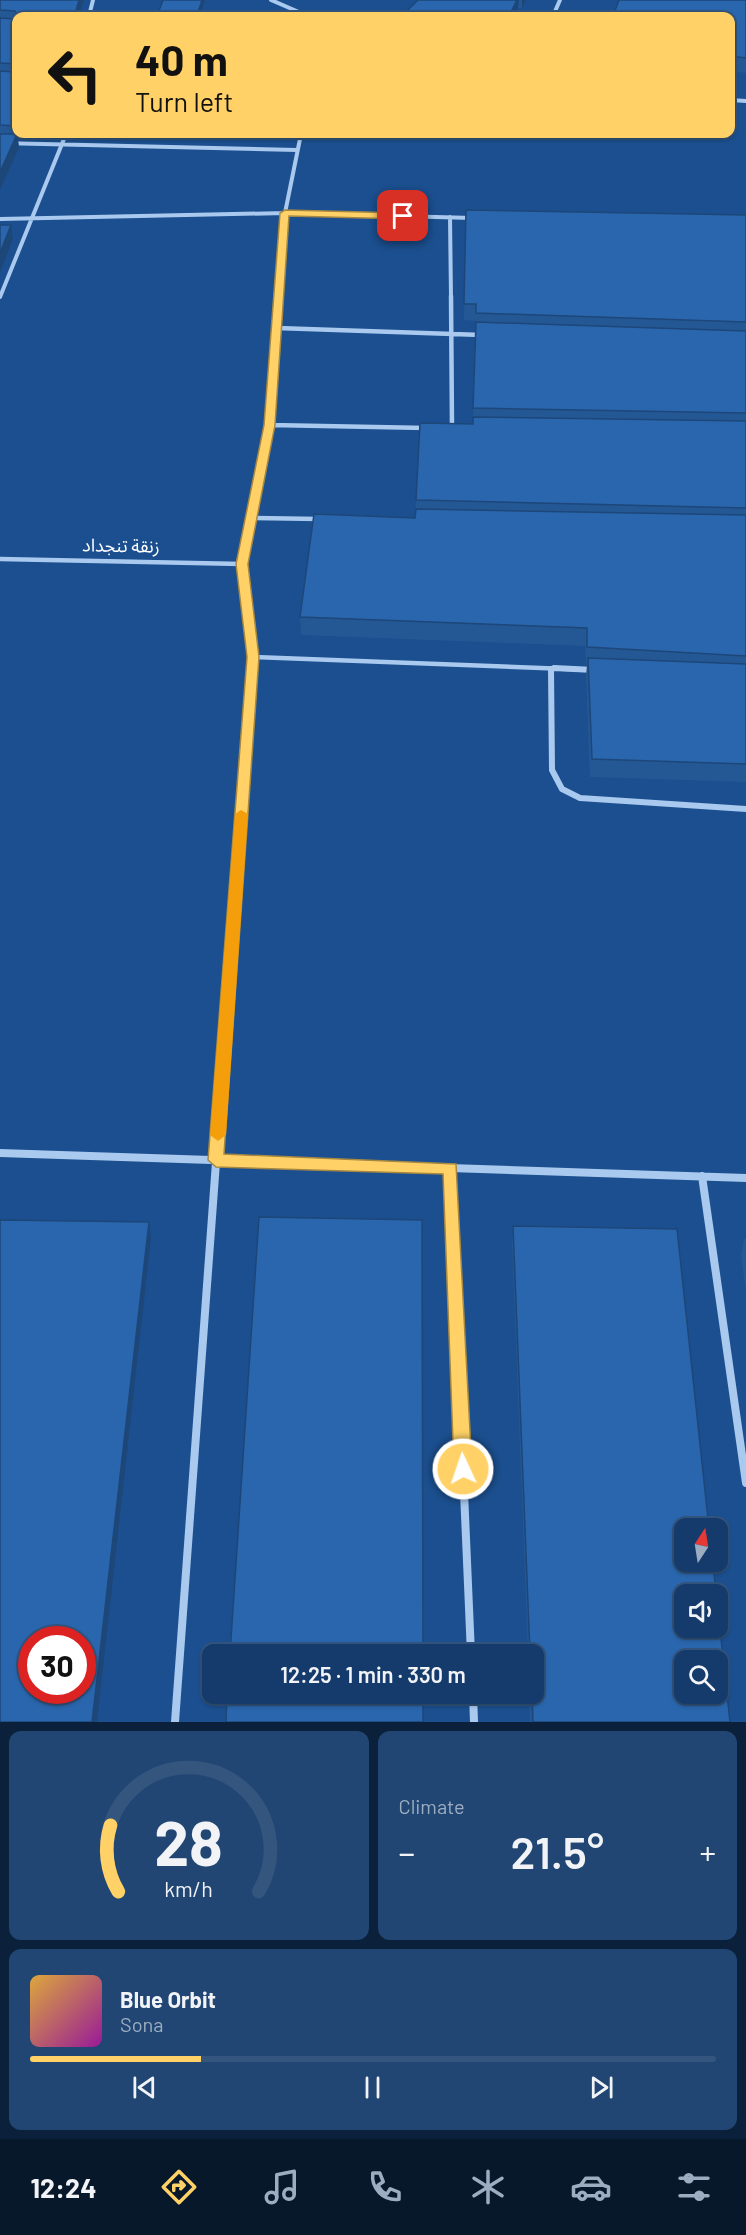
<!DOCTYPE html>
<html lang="en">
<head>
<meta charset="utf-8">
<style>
  :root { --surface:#143b6b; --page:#214673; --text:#f1f3f6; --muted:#9dadc1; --line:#33557e; --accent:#ffd166 }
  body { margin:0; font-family:Barlow,"Noto Sans Arabic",sans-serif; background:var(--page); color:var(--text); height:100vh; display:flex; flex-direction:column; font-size:22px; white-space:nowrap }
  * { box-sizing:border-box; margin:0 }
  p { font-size:20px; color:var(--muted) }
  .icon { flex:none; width:33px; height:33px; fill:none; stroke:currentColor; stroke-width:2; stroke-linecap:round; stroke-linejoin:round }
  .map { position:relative; height:1722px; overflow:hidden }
  .panel { display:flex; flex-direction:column; gap:9px; padding:9px; background:#0b203b; flex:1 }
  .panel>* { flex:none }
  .top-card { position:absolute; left:12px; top:12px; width:723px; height:126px; border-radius:12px; box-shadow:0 2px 4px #0004,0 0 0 2px var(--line); background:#ffd166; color:#111; overflow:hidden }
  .needle { width:39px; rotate:12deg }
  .buttons { position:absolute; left:674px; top:1518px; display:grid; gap:12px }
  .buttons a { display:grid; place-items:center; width:54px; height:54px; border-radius:12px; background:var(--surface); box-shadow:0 2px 4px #0004,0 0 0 2px var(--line); font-size:30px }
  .speed { position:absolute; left:18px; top:1626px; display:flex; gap:12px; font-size:30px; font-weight:700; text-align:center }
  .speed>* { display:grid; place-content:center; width:78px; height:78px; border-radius:50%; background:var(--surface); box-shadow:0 2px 4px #0004,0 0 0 2px var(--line); line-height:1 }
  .speed .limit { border:9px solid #d22; background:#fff; color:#111 }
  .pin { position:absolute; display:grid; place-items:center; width:51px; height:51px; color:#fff; margin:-26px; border-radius:12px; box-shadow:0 3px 9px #0006 }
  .me { position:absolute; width:66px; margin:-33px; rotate:357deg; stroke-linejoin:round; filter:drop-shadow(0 0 4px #0008) }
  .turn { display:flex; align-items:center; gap:21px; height:126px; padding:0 24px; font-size:27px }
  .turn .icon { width:78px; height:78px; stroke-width:2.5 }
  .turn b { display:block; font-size:42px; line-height:51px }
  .big { font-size:45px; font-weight:600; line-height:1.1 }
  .panel .tile { flex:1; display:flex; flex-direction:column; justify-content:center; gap:9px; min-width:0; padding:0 21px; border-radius:12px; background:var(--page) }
  .panel .dial { align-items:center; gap:0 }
  .dial svg { height:156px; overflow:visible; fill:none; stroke:var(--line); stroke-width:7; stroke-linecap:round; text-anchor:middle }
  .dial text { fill:var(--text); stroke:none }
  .song { display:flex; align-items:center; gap:18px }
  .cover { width:72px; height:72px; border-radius:9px; background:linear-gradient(135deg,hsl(40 70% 55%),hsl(300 70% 35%)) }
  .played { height:6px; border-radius:3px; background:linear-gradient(90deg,var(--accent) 25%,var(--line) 25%) }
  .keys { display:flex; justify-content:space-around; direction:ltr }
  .heat { display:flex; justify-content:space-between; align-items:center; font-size:33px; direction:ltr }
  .panel .tiles { flex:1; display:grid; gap:9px; grid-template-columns:1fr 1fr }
  .tile:last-child { grid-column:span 2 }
  .trip { position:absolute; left:202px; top:1644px; width:342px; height:60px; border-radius:12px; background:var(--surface); box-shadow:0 2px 4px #0004,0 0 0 2px var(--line); font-weight:600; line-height:60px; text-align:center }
  .tab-bar { display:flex; height:96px; justify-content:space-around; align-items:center; background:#08182b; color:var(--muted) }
  .tab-bar .icon { width:42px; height:42px }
  .tab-bar .current { color:var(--accent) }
  .tab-bar b { font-size:27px; color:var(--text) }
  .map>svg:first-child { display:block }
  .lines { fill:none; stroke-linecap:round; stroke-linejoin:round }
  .minor-far3 { stroke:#a9c9ee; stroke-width:4 }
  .minor-far2 { stroke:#a9c9ee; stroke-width:4.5 }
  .minor-far1 { stroke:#a9c9ee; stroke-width:6 }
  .minor { stroke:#a9c9ee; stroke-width:8 }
  .wall { fill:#245895 }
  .shaded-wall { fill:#1d4779 }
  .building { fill:#2a66ad; stroke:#1d4779; stroke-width:1.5; fill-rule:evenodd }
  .route { fill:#ffd166; stroke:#a68842; stroke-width:1.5 }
  .slow { fill:#f59e0b }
  .labels { text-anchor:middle; stroke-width:6; stroke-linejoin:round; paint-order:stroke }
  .street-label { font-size:18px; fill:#fff; stroke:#1b4f8f }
</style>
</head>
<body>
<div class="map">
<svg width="746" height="1722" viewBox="0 0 746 1722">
  <rect width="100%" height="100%" fill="#1b4f8f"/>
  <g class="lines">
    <path class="minor-far3" d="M271,0l37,16
      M510,11l41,5
      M89,16l4,-16
      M553,16l7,-16
      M730,100l16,1
      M0,143l297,7
      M450,217l1,81
      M0,219l285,-6 188,5
      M0,297l66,-163
      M279,298l6,-85 16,-79"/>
    <path class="minor-far2" d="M451,296l1,133
      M277,328l205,7
      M270,425l157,3
      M251,518l69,1
      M0,559l242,5
      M253,657l340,13
      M252,670l1,-13 -11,-93 28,-139 9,-129"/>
    <path class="minor-far1" d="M554,668l40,2
      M551,669l1,101 10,19 18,9 166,11
      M218,1137l34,-469"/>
    <path class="minor" d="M0,1153l746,25
      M450,1168l21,486
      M702,1176l44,307
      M473,1694l1,28
      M175,1722l43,-587"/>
  </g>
  <path class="wall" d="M0,0h84l-5,16h-63v118h9l-3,5h-4l1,9 -19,42z
    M418,0h108l-4,8h-4l-1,8h-115z
    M746,0v73l-16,-2v-55z
    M466,210l280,5v567l-156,-5 -4,-102 1,-10h-1l-1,-19 -284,-11 -1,-18 115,-99 5,-95 53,1 3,-103 -12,-1z
    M513,1226l217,496h-200l-1,-28h5v-40h-6l-16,-411z
    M744,1239h2v53l-5,-37z"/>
  <path class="shaded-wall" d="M79,0h5l-5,16h-3v-5z
    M202,0h3l-5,16h-3z
    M517,0h2l-2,16h-8z
    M522,0h4l-4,8z
    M17,134l2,14 -19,42v-18z
    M11,225l2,14 -13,33v-19z
    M149,1222l2,16 -54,484h-5z"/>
  <path class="building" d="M0,0h79l-3,11h-7l-1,5h-50l-3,-5 -15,-1z
    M163,0h39l-5,16h-40z
    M418,0h99l-8,16h-107z
    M619,0h127v58l-16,-2v-40h-117z
    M0,18l15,1 1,-1v48l-1,-2 -15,-1z
    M16,70v56l-16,-1v-54l15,1z
    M0,134h17l-17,38z
    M466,210l280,5v107l-270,-9v-9h-12z
    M0,225h11l-11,28z
    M476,322l270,9v82l-273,-5z
    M473,417l273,4v87l-330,-8 4,-77 53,1z
    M416,509l330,6v141l-159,-9v-19l-287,-11 14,-103 101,4z
    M588,658l158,6v100l-154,-5z
    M259,1217l163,3 1,434h-193z
    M0,1220l149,2 -57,500h-92zM32,1640h50v50h-50z
    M513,1226l164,3 32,299h-25v34h29l3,32h-32v34h33v-27l13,121h-197l-1,-28h2v-40h-4zM684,1660h33v34h-33z
    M227,1694h196v28h-197z"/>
  <path class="route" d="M285,210l118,3 5,3 -5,3 -114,-3 -14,209 -27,139 11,93 -35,497 232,10 16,305 -2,6 -7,2 -6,-2 -3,-6 -11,-295 -227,-7 -8,-7 39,-503 -11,-93 28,-139 16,-212z"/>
  <path class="slow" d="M241,810l7,4 -22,321 -8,6 -8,-6 25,-321z"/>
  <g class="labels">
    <g class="street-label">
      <text transform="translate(121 546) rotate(1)" y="6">زنقة تنجداد</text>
    </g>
  </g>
</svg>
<div class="buttons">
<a><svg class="needle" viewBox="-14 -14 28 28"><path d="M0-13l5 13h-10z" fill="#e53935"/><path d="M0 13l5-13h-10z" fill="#9dadc1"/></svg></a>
<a><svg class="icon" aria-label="sound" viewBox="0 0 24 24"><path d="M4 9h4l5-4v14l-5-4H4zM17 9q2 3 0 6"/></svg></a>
<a><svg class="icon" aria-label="search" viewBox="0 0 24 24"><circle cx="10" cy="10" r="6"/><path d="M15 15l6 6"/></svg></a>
</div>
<div class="speed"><div class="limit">30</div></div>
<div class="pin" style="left:403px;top:216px;background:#d93025"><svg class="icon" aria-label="arrive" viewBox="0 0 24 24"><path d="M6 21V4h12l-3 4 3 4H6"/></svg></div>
<svg class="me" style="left:463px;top:1469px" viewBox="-20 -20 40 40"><circle r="17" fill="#ffd166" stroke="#fff" stroke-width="3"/><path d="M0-11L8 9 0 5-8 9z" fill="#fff"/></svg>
<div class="trip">12:25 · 1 min · 330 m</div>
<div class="top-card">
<div class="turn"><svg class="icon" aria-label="left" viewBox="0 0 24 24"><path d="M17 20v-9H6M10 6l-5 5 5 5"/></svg><div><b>40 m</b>Turn left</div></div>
</div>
</div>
<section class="panel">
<div class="tiles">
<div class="tile dial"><svg viewBox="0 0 100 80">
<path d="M14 69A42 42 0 1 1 86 69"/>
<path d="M14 69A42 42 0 0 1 10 35" stroke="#ffd166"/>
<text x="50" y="56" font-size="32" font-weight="700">28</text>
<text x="50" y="72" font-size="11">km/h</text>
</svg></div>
<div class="tile"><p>Climate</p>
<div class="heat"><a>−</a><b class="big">21.5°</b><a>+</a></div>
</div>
<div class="tile">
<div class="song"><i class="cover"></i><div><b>Blue Orbit</b><p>Sona</p></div></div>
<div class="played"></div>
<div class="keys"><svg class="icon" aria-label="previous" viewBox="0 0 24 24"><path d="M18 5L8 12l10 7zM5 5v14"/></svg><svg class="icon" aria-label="pause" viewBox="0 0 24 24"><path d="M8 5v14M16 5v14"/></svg><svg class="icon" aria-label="next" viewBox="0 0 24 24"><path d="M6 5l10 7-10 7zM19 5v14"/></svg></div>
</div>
</div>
</section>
<nav class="tab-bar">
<b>12:24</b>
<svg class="icon current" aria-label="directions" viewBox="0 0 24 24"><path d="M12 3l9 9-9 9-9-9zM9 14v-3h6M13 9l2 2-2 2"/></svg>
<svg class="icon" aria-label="music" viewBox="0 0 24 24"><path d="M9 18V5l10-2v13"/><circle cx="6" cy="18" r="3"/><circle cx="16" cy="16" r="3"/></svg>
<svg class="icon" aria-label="phone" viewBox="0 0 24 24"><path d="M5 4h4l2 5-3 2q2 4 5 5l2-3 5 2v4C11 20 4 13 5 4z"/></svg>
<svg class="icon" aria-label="climate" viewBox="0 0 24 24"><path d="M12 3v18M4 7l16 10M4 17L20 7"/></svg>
<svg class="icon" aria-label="car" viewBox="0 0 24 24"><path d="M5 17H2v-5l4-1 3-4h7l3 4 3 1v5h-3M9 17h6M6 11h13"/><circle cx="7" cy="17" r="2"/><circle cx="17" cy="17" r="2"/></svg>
<svg class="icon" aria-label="filters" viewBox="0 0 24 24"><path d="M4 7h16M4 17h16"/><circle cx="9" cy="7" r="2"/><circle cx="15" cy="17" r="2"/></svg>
</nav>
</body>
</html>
